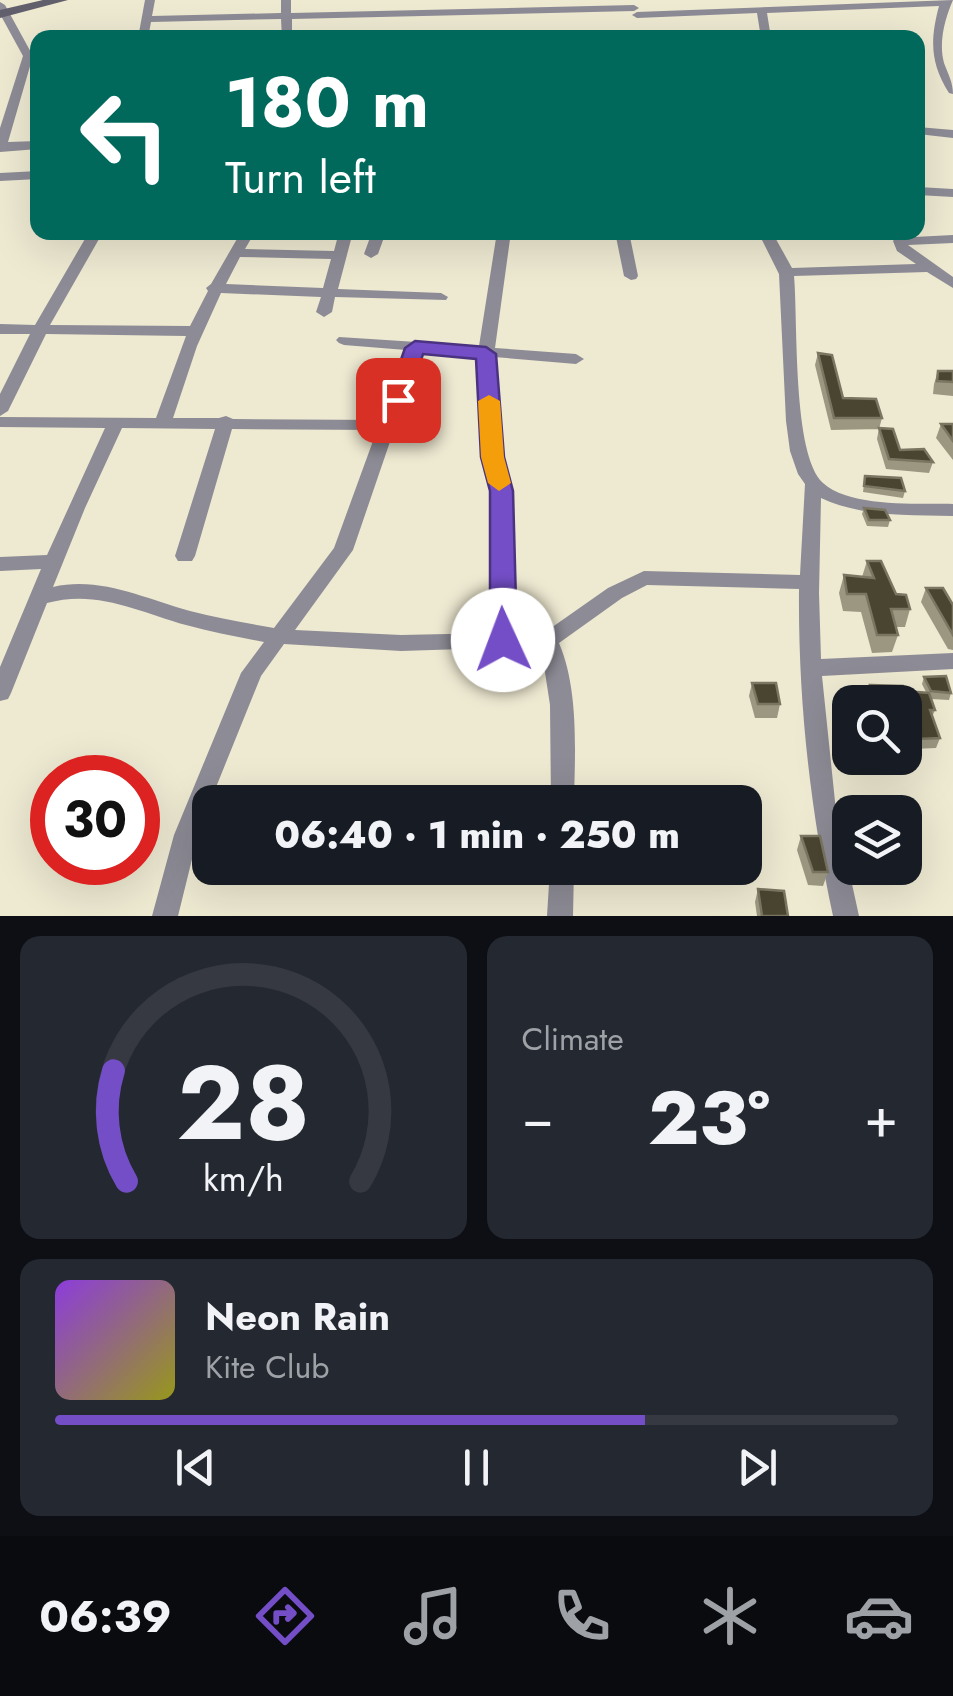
<!DOCTYPE html>
<html lang="en">
<head>
<meta charset="utf-8">
<style>
  :root { --surface:#171b24; --page:#242831; --text:#f1f3f6; --muted:#9ea1a6; --line:#363941; --accent:#744ec7 }
  body { margin:0; font-family:Jost,sans-serif; background:var(--page); color:var(--text); height:100vh; display:flex; flex-direction:column; font-size:38px; white-space:nowrap }
  * { box-sizing:border-box; margin:0 }
  p { font-size:32px; color:var(--muted) }
  .icon { flex:none; width:55px; height:55px; fill:none; stroke:currentColor; stroke-width:2; stroke-linecap:round; stroke-linejoin:round }
  .map { position:relative; height:916px; overflow:hidden }
  .drawer { display:flex; flex-direction:column; gap:20px; padding:20px; background:#0d0f14; flex:1 }
  .drawer>* { flex:none }
  .top-card { position:absolute; left:30px; top:30px; width:895px; height:210px; border-radius:20px; box-shadow:0 10px 40px #0002; background:#00695c; color:#fff; overflow:hidden }
  .controls { position:absolute; left:832px; top:685px; display:grid; gap:20px }
  .controls a { display:grid; place-items:center; width:90px; height:90px; border-radius:20px; background:var(--surface); box-shadow:0 10px 40px #0002; font-size:50px }
  .speed { position:absolute; left:30px; top:755px; display:flex; gap:20px; font-size:50px; font-weight:700; text-align:center }
  .speed>* { display:grid; place-content:center; width:130px; height:130px; border-radius:50%; background:var(--surface); box-shadow:0 10px 40px #0002; line-height:1 }
  .speed .limit { border:15px solid #d22; background:#fff; color:#111 }
  .pin { position:absolute; display:grid; place-items:center; width:85px; height:85px; color:#fff; margin:-42px; border-radius:20px; box-shadow:0 5px 15px #0006 }
  .me { position:absolute; width:110px; margin:-55px; rotate:358deg; stroke-linejoin:round; filter:drop-shadow(0 0 8px #0008) }
  .turn { display:flex; align-items:center; gap:35px; height:210px; padding:0 30px; font-size:45px }
  .turn .icon { width:130px; height:130px; stroke-width:2.5 }
  .turn b { display:block; font-size:70px; line-height:85px }
  .big { font-size:75px; font-weight:800; line-height:1.1 }
  .drawer .widget { flex:1; display:flex; flex-direction:column; justify-content:center; gap:15px; min-width:0; padding:0 35px; border-radius:20px; background:var(--page) }
  .drawer .dial { align-items:center; gap:0 }
  .dial svg { height:260px; overflow:visible; fill:none; stroke:var(--line); stroke-width:7; stroke-linecap:round; text-anchor:middle }
  .dial text { fill:var(--text); stroke:none }
  .song { display:flex; align-items:center; gap:30px }
  .cover { width:120px; height:120px; border-radius:15px; background:linear-gradient(135deg,hsl(270 70% 55%),hsl(60 70% 35%)) }
  .played { height:10px; border-radius:5px; background:linear-gradient(90deg,var(--accent) 70%,var(--line) 70%) }
  .keys { display:flex; justify-content:space-around; direction:ltr }
  .heat { display:flex; justify-content:space-between; align-items:center; font-size:55px; direction:ltr }
  .drawer .tiles { flex:1; display:grid; gap:20px; grid-template-columns:1fr 1fr }
  .widget:last-child { grid-column:span 2 }
  .trip { position:absolute; left:192px; top:785px; width:570px; height:100px; border-radius:20px; background:var(--surface); box-shadow:0 10px 40px #0002; font-weight:800; line-height:100px; text-align:center }
  .tabs { display:flex; height:160px; justify-content:space-around; align-items:center; background:#090b0e; color:var(--muted) }
  .tabs .icon { width:70px; height:70px }
  .tabs .selected { color:var(--accent) }
  .tabs b { font-size:45px; color:var(--text) }
  .map>svg:first-child { display:block }
  .lines { fill:none; stroke-linecap:round; stroke-linejoin:round }
  .street { fill:#8d8b95; fill-rule:evenodd }
  .secondary { fill:#625f6d; fill-rule:evenodd }
  .wall { fill:#9c9781 }
  .building { fill:#494531; stroke:#7a7661; stroke-width:2.5 }
  .route { fill:#744ec7; stroke:#4b3381; stroke-width:2.5 }
  .slow { fill:#f59e0b }
</style>
</head>
<body>
<div class="map">
<svg width="953" height="916" viewBox="0 0 953 916">
  <rect width="100%" height="100%" fill="#eee9d1"/>
  <g class="lines">
    <path class="street" d="M145,0h10l-3,16 129,-3v-13h10v13l343,-8 5,3 -5,3 -342,8v19h-10l-1,-19 -130,3 -3,16h-10z
      M953,0c-7,16 -15,41 -9,63 4,11 9,19 9,31l-4,-1c-19,-30 -19,-53 -10,-87l-172,7 4,25h-10l-4,-25 -120,5 -5,-3 5,-3z
      M0,2l5,3 28,51 -25,86 30,-1v8l-38,3v-24l23,-72 -23,-42z
      M645,30v4l-4,1 -237,3 -3,-3 5,-3z
      M918,127l35,3v8l-35,-4z
      M38,171v8l-38,2v-8z
      M918,187l35,2v8l-35,-2z
      M89,232h14l-53,93 140,1 18,-35 -2,-3 5,-4 30,-52h14l-10,17 89,2 5,-19h14l-15,57 103,4 7,4 -2,3 -111,-3 -3,15 -8,5 -8,-5 5,-15 -100,-4 -24,53 -24,72h46l7,-2 7,3 148,1 25,-70 -62,-5 -5,-2 -3,-3 3,-3 140,9 18,-114h14l-16,116 81,6 8,5 -8,5 -82,-7 7,100 10,34 2,141 18,-1 10,4 67,-47 36,-17 156,4 5,-91 -7,-10 -8,-23 -4,-30 -7,-147 -21,-42h14l20,36 124,-4 -19,-13 -4,-10 2,-3 58,-3v8l-45,2 45,32v11l-26,-16 -133,4c4,44 -2,179 29,207 28,25 94,20 130,21v12c-44,-1 -91,1 -132,-18l-2,95 2,66 132,-6v16l-131,7 14,135 23,105h-26c-23,-108 -35,-216 -34,-327l-152,-4 -25,13 -63,45c20,47 16,109 15,159h-23l-1,-97 -8,-52 -13,-6 -128,4 -117,-7 -23,32 -51,126 -12,33 -20,81h-26l22,-81 67,-162 23,-31c-26,-5 -52,-10 -78,-17 -46,-13 -90,-36 -139,-22l-36,90 -3,6 -8,2v-34l41,-98 -41,2v-14l47,-2 58,-127 -105,-1v-10l156,1 30,-82 -140,-2 -38,77 -8,5v-22l30,-60h-30v-10l35,1zM240,257l91,2 -8,29 -97,-4zM421,351l57,5 5,101 10,34v142l-92,2 -106,-5 58,-80zM122,428l93,1 -40,127 3,5h14l3,-5 37,-127 145,1 -43,118 -60,80c-28,-5 -56,-10 -84,-17 -45,-12 -89,-35 -137,-24l32,-79z
      M372,232h14l-8,22 -7,4 -7,-4z
      M615,232h14l9,44 -2,3 -5,1 -7,-4z
      M550,868h24l-1,48h-26z"/>
    <path class="secondary" d="M43,0h25l-68,18v-8z"/>
  </g>
  <path class="wall" d="M818,353l25,45 39,20 -3,11 -48,1 -16,-65z
    M938,371h15v25l-20,-2 1,-10z
    M941,424h12v36l-17,-22z
    M879,428l21,22 33,12 -4,11 -43,-4 -9,-30z
    M865,476l40,15 -2,7 -40,-6z
    M864,508l26,12 -2,7 -21,-1 -5,-12z
    M867,561l43,48 -5,18h-9l2,8 -6,17 -20,1 -11,-41 -18,-1 -4,-18 5,-18 18,2z
    M926,588l27,17v45l-5,-1 -27,-47z
    M924,677l27,16 -2,7 -18,-1 4,11 -3,7 8,21 -4,10 -23,1 -8,-23v-24h-35l-3,-7 3,-10 34,6 22,1 -4,-8z
    M752,683l28,21 -3,14h-22l-6,-22z
    M905,815l7,38 -6,14h-1z
    M801,836l27,36 -5,14 -15,-1 -11,-35z
    M758,889l30,27h-31l-2,-14z"/>
  <path class="building" d="M818,353l14,2 11,43 33,1 6,19h-48z
    M938,371h15v11l-16,-1z
    M941,424h12v17z
    M879,428l14,1 7,21 24,-1 9,13 -44,-3z
    M865,476l36,2 4,13 -41,-5z
    M864,508l21,2 5,10h-21z
    M867,561h14l15,33 10,1 4,14h-19l7,26h-21l-11,-41h-19l-3,-19 30,3z
    M926,588h17l10,17v30z
    M946,676l5,17 -20,-2 -7,-14z
    M752,683h24l4,21h-22z
    M870,685l33,1 1,5 25,2 6,17h-5l10,28 -23,1 -12,-32v-5h-30z
    M905,815l7,38h-7z
    M801,836h19l8,36h-15z
    M758,889l26,2 4,25h-26z"/>
  <path class="route" d="M415,341l71,6 10,7 8,103 9,34 4,149 -4,7h-19l-4,-7v-149l-9,-34 -5,-98 -53,-5 -15,46 -3,4h-15l-3,-4 18,-52z"/>
  <path class="slow" d="M489,395l11,6 4,56 7,26 -12,8 -11,-8 -7,-26 -3,-56z"/>
</svg>
<div class="controls">
<a><svg class="icon" aria-label="search" viewBox="0 0 24 24"><circle cx="10" cy="10" r="6"/><path d="M15 15l6 6"/></svg></a>
<a><svg class="icon" aria-label="layers" viewBox="0 0 24 24"><path d="M12 4l9 5-9 5-9-5zM3 14l9 5 9-5"/></svg></a>
</div>
<div class="speed"><div class="limit">30</div></div>
<div class="pin" style="left:398px;top:400px;background:#d93025"><svg class="icon" aria-label="arrive" viewBox="0 0 24 24"><path d="M6 21V4h12l-3 4 3 4H6"/></svg></div>
<svg class="me" style="left:503px;top:640px" viewBox="-20 -20 40 40"><circle r="19" fill="#fff"/><path d="M0-13L10 11 0 6-10 11z" fill="#744ec7"/></svg>
<div class="trip">06:40 · 1 min · 250 m</div>
<div class="top-card">
<div class="turn"><svg class="icon" aria-label="left" viewBox="0 0 24 24"><path d="M17 20v-9H6M10 6l-5 5 5 5"/></svg><div><b>180 m</b>Turn left</div></div>
</div>
</div>
<section class="drawer">
<div class="tiles">
<div class="widget dial"><svg viewBox="0 0 100 80">
<path d="M14 69A42 42 0 1 1 86 69"/>
<path d="M14 69A42 42 0 0 1 10 35" stroke="#744ec7"/>
<text x="50" y="56" font-size="32" font-weight="700">28</text>
<text x="50" y="72" font-size="11">km/h</text>
</svg></div>
<div class="widget"><p>Climate</p>
<div class="heat"><a>−</a><b class="big">23°</b><a>+</a></div>
</div>
<div class="widget">
<div class="song"><i class="cover"></i><div><b>Neon Rain</b><p>Kite Club</p></div></div>
<div class="played"></div>
<div class="keys"><svg class="icon" aria-label="previous" viewBox="0 0 24 24"><path d="M18 5L8 12l10 7zM5 5v14"/></svg><svg class="icon" aria-label="pause" viewBox="0 0 24 24"><path d="M8 5v14M16 5v14"/></svg><svg class="icon" aria-label="next" viewBox="0 0 24 24"><path d="M6 5l10 7-10 7zM19 5v14"/></svg></div>
</div>
</div>
</section>
<nav class="tabs">
<b>06:39</b>
<svg class="icon selected" aria-label="directions" viewBox="0 0 24 24"><path d="M12 3l9 9-9 9-9-9zM9 14v-3h6M13 9l2 2-2 2"/></svg>
<svg class="icon" aria-label="music" viewBox="0 0 24 24"><path d="M9 18V5l10-2v13"/><circle cx="6" cy="18" r="3"/><circle cx="16" cy="16" r="3"/></svg>
<svg class="icon" aria-label="phone" viewBox="0 0 24 24"><path d="M5 4h4l2 5-3 2q2 4 5 5l2-3 5 2v4C11 20 4 13 5 4z"/></svg>
<svg class="icon" aria-label="climate" viewBox="0 0 24 24"><path d="M12 3v18M4 7l16 10M4 17L20 7"/></svg>
<svg class="icon" aria-label="car" viewBox="0 0 24 24"><path d="M5 17H2v-5l4-1 3-4h7l3 4 3 1v5h-3M9 17h6M6 11h13"/><circle cx="7" cy="17" r="2"/><circle cx="17" cy="17" r="2"/></svg>
</nav>
</body>
</html>
